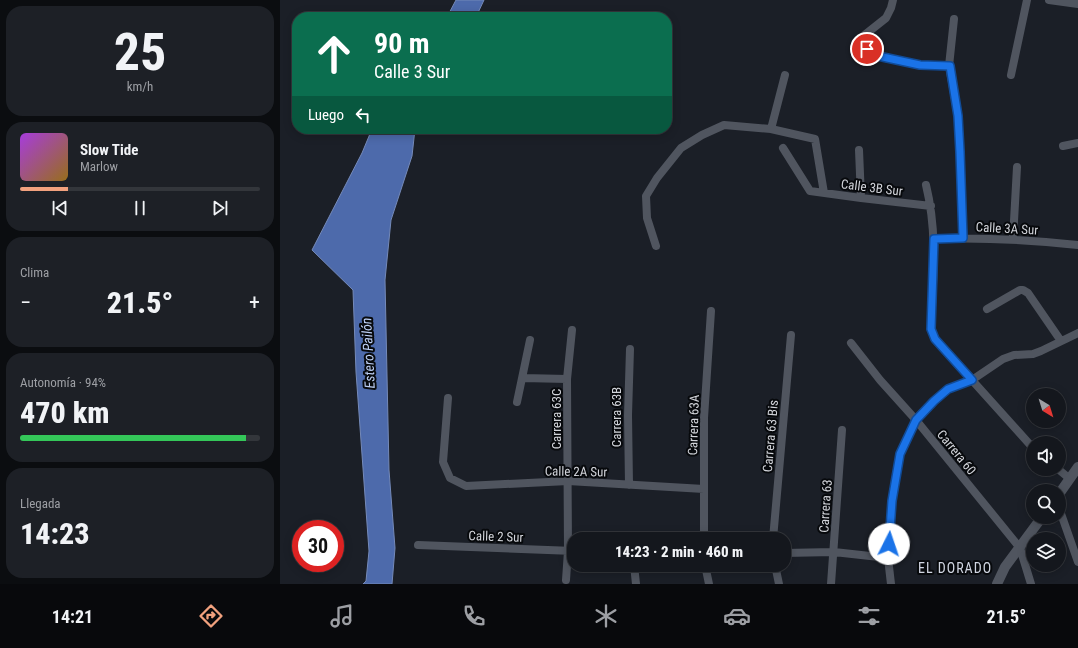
<!DOCTYPE html>
<html lang="es">
<head>
<meta charset="utf-8">
<style>
  :root { --surface:#14171d; --page:#1d2026; --text:#f1f3f6; --muted:#9d9fa4; --line:#33363b; --accent:#f1a17e }
  body { margin:0; font-family:"Roboto Condensed",sans-serif; background:var(--page); color:var(--text); height:100vh; display:flex; flex-direction:column; font-size:15px; white-space:nowrap }
  * { box-sizing:border-box; margin:0 }
  p { font-size:13px; color:var(--muted) }
  .icon { flex:none; width:22px; height:22px; fill:none; stroke:currentColor; stroke-width:2; stroke-linecap:round; stroke-linejoin:round }
  .map { position:relative; flex:1; overflow:hidden }
  .side { display:flex; flex-direction:column; gap:6px; padding:6px; background:#0b0d10; width:280px }
  .side>* { flex:none }
  .banner { position:absolute; left:12px; top:12px; width:380px; height:122px; border-radius:16px; box-shadow:0 2px 10px #0003,0 0 0 1px var(--line); background:#0b6e4f; color:#fff; overflow:hidden }
  .needle { width:26px; rotate:142deg }
  .fabs { position:absolute; left:746px; top:388px; display:grid; gap:8px }
  .fabs a { display:grid; place-items:center; width:40px; height:40px; border-radius:50%; background:var(--surface); box-shadow:0 2px 10px #0003,0 0 0 1px var(--line); font-size:20px }
  .speed { position:absolute; left:12px; top:520px; display:flex; gap:8px; font-size:20px; font-weight:700; text-align:center }
  .speed>* { display:grid; place-content:center; width:52px; height:52px; border-radius:50%; background:var(--surface); box-shadow:0 2px 10px #0003,0 0 0 1px var(--line); line-height:1 }
  .speed .limit { border:6px solid #d22; background:#fff; color:#111 }
  .pin { position:absolute; display:grid; place-items:center; width:34px; height:34px; color:#fff; margin:-17px; border:2px solid #fff; border-radius:50%; box-shadow:0 1px 4px #0007 }
  .me { position:absolute; width:44px; margin:-22px; rotate:4deg; stroke-linejoin:round; filter:drop-shadow(0 0 3px #0008) }
  .turn { display:flex; align-items:center; gap:14px; height:84px; padding:0 16px; font-size:18px }
  .turn .icon { width:52px; height:52px; stroke-width:2.5 }
  .turn b { display:block; font-size:28px; line-height:34px }
  .then { display:flex; align-items:center; height:38px; padding:0 16px; background:#0003; gap:8px; font-size:15px }
  .big { font-size:30px; font-weight:800; line-height:1.1 }
  .side .card { flex:1; display:flex; flex-direction:column; justify-content:center; gap:6px; min-width:0; padding:0 14px; border-radius:16px; background:var(--page) }
  .side .dial { align-items:center; gap:0 }
  .dial b { font-size:52px; line-height:1 }
  .song { display:flex; align-items:center; gap:12px }
  .cover { width:48px; height:48px; border-radius:6px; background:linear-gradient(135deg,hsl(280 70% 55%),hsl(40 70% 35%)) }
  .played { height:4px; border-radius:2px; background:linear-gradient(90deg,var(--accent) 20%,var(--line) 20%) }
  .keys { display:flex; justify-content:space-around; direction:ltr }
  .heat { display:flex; justify-content:space-between; align-items:center; font-size:22px; direction:ltr }
  .charge { height:6px; border-radius:3px; background:linear-gradient(90deg,#34c759 94%,var(--line) 0) }
  .trip { position:absolute; left:287px; top:532px; width:224px; height:40px; border-radius:16px; background:var(--surface); box-shadow:0 2px 10px #0003,0 0 0 1px var(--line); font-weight:800; line-height:40px; text-align:center }
  .dock { display:flex; height:64px; justify-content:space-around; align-items:center; background:#08090c; color:var(--muted) }
  .dock .icon { width:28px; height:28px }
  .dock .on { color:var(--accent) }
  .dock b { font-size:18px; color:var(--text) }
  main { display:flex; flex:1; min-height:0 }
  .map>svg:first-child { display:block }
  .water { fill:#4d6aab; stroke:#758ab9 }
  .lines { fill:none; stroke-linecap:round; stroke-linejoin:round }
  .street { stroke:#50555f; stroke-width:8 }
  .secondary { stroke:#50555f; stroke-width:10 }
  .route-casing { stroke:#114b97; stroke-width:10 }
  .route { stroke:#1a73e8; stroke-width:7 }
  .labels { text-anchor:middle; stroke-width:4; stroke-linejoin:round; paint-order:stroke }
  .street-label { font-size:13px; fill:#d2d4da; stroke:#07090c }
  .water-label { font-size:14px; font-style:italic; fill:#bdcff4; stroke:#07090c }
  .neighbourhood-label { font-size:14px; letter-spacing:1px; fill:#d0d5e1; stroke:#07090c }
</style>
</head>
<body>
<main>
<section class="side">
<div class="card dial"><b>25</b><p>km/h</p></div>
<div class="card">
<div class="song"><i class="cover"></i><div><b>Slow Tide</b><p>Marlow</p></div></div>
<div class="played"></div>
<div class="keys"><svg class="icon" aria-label="previous" viewBox="0 0 24 24"><path d="M18 5L8 12l10 7zM5 5v14"/></svg><svg class="icon" aria-label="pause" viewBox="0 0 24 24"><path d="M8 5v14M16 5v14"/></svg><svg class="icon" aria-label="next" viewBox="0 0 24 24"><path d="M6 5l10 7-10 7zM19 5v14"/></svg></div>
</div>
<div class="card"><p>Clima</p>
<div class="heat"><a>−</a><b class="big">21.5°</b><a>+</a></div>
</div>
<div class="card"><p>Autonomía · 94%</p><b class="big">470 km</b><div class="charge"></div></div>
<div class="card"><p>Llegada</p><b class="big">14:23</b></div>
</section>
<div class="map">
<svg width="798" height="584" viewBox="0 0 798 584">
  <rect width="100%" height="100%" fill="#1b1f27"/>
  <path class="water" d="M176,0h28l-8,17h-29z
    M92,129h43l-3,27 -21,64 -6,60 4,190 6,78 -3,36h-29l3,-3 3,-30 -13,-179 -3,-82 -41,-40 50,-97z"/>
  <g class="lines">
    <path class="street" d="M613,0l-2,8 -5,10 -29,23 21,15 42,9 29,1
      M769,0l29,4
      M674,19l-5,47 9,50 2,36 3,86
      M731,75l16,-75
      M491,129l14,-54
      M783,146l15,-3
      M503,148l27,43 51,7 70,8
      M579,150l2,48
      M646,185c12,49 7,95 5,144l4,10 98,109
      M654,239c48,-2 96,1 144,6
      M733,239l4,-72
      M376,246l-9,-28 -1,-22 11,-18 24,-30 21,-13 22,-10 47,4 44,10 9,54
      M707,309l33,-19h3l5,3 33,48
      M571,343l29,37 36,40 104,128 11,36
      M243,378l44,1
      M168,398l-5,64 7,16 16,8 102,-5 136,8
      M237,402l13,-62
      M778,469l12,10
      M349,485l-1,-70 2,-66
      M779,508l19,54
      M424,539v-121l7,-107
      M493,539l18,-204
      M138,545l156,6
      M504,553l50,-1 54,6
      M354,565l2,19
      M425,565l4,19
      M495,565l4,19
      M286,580l2,-29 -1,-172 5,-49
      M551,584l11,-154
      M611,584l-3,-26 4,-57 8,-47 16,-34 18,-19 14,-12 24,-9 31,-21 11,-4 19,-1 8,-3 37,-18"/>
    <path class="secondary" d="M779,494l19,-27
      M717,584l8,-17 37,-50"/>
  </g>
  <g class="lines">
    <g class="route-casing">
      <path id="route" d="M587,49l11,7 42,9 30,1 8,50 2,36 3,86 -29,1 -3,90 4,10 37,41 -24,9 -14,12 -18,19 -16,34 -8,47 -3,43"/>
    </g>
    <use href="#route" class="route"/>
  </g>
  <g class="labels">
    <g class="street-label">
      <text transform="translate(592 187) rotate(7)" y="5">Calle 3B Sur</text>
      <text transform="translate(727 228) rotate(3)" y="5">Calle 3A Sur</text>
      <text transform="translate(336 417) rotate(-90)" y="5">Carrera 63B</text>
      <text transform="translate(276 419) rotate(-90)" y="5">Carrera 63C</text>
      <text transform="translate(413 425) rotate(-88)" y="5">Carrera 63A</text>
      <text transform="translate(490 436) rotate(-85)" y="5">Carrera 63 Bis</text>
      <text transform="translate(677 452) rotate(51)" y="5">Carrera 60</text>
      <text transform="translate(296 471) rotate(1)" y="5">Calle 2A Sur</text>
      <text transform="translate(545 506) rotate(-86)" y="5">Carrera 63</text>
      <text transform="translate(216 536) rotate(2)" y="5">Calle 2 Sur</text>
    </g>
    <g class="water-label">
      <text transform="translate(88 353) rotate(-93)" y="5">Estero Pailón</text>
    </g>
    <g class="neighbourhood-label">
      <text x="675" y="573">EL DORADO</text>
    </g>
  </g>
</svg>
<div class="fabs">
<a><svg class="needle" viewBox="-14 -14 28 28"><path d="M0-13l5 13h-10z" fill="#e53935"/><path d="M0 13l5-13h-10z" fill="#9d9fa4"/></svg></a>
<a><svg class="icon" aria-label="sound" viewBox="0 0 24 24"><path d="M4 9h4l5-4v14l-5-4H4zM17 9q2 3 0 6"/></svg></a>
<a><svg class="icon" aria-label="search" viewBox="0 0 24 24"><circle cx="10" cy="10" r="6"/><path d="M15 15l6 6"/></svg></a>
<a><svg class="icon" aria-label="layers" viewBox="0 0 24 24"><path d="M12 4l9 5-9 5-9-5zM3 14l9 5 9-5"/></svg></a>
</div>
<div class="speed"><div class="limit">30</div></div>
<div class="pin" style="left:587px;top:49px;background:#d93025"><svg class="icon" aria-label="arrive" viewBox="0 0 24 24"><path d="M6 21V4h12l-3 4 3 4H6"/></svg></div>
<svg class="me" style="left:609px;top:544px" viewBox="-20 -20 40 40"><circle r="19" fill="#fff"/><path d="M0-13L10 11 0 6-10 11z" fill="#1a73e8"/></svg>
<div class="trip">14:23 · 2 min · 460 m</div>
<div class="banner">
<div class="turn"><svg class="icon" aria-label="ahead" viewBox="0 0 24 24"><path d="M12 20V5M6 11l6-6 6 6"/></svg><div><b>90 m</b>Calle 3 Sur</div></div>
<div class="then">Luego<svg class="icon" aria-label="left" viewBox="0 0 24 24"><path d="M17 20v-9H6M10 6l-5 5 5 5"/></svg></div>
</div>
</div>
</main>
<nav class="dock">
<b>14:21</b>
<svg class="icon on" aria-label="directions" viewBox="0 0 24 24"><path d="M12 3l9 9-9 9-9-9zM9 14v-3h6M13 9l2 2-2 2"/></svg>
<svg class="icon" aria-label="music" viewBox="0 0 24 24"><path d="M9 18V5l10-2v13"/><circle cx="6" cy="18" r="3"/><circle cx="16" cy="16" r="3"/></svg>
<svg class="icon" aria-label="phone" viewBox="0 0 24 24"><path d="M5 4h4l2 5-3 2q2 4 5 5l2-3 5 2v4C11 20 4 13 5 4z"/></svg>
<svg class="icon" aria-label="climate" viewBox="0 0 24 24"><path d="M12 3v18M4 7l16 10M4 17L20 7"/></svg>
<svg class="icon" aria-label="car" viewBox="0 0 24 24"><path d="M5 17H2v-5l4-1 3-4h7l3 4 3 1v5h-3M9 17h6M6 11h13"/><circle cx="7" cy="17" r="2"/><circle cx="17" cy="17" r="2"/></svg>
<svg class="icon" aria-label="filters" viewBox="0 0 24 24"><path d="M4 7h16M4 17h16"/><circle cx="9" cy="7" r="2"/><circle cx="15" cy="17" r="2"/></svg>
<b>21.5°</b>
</nav>
</body>
</html>
